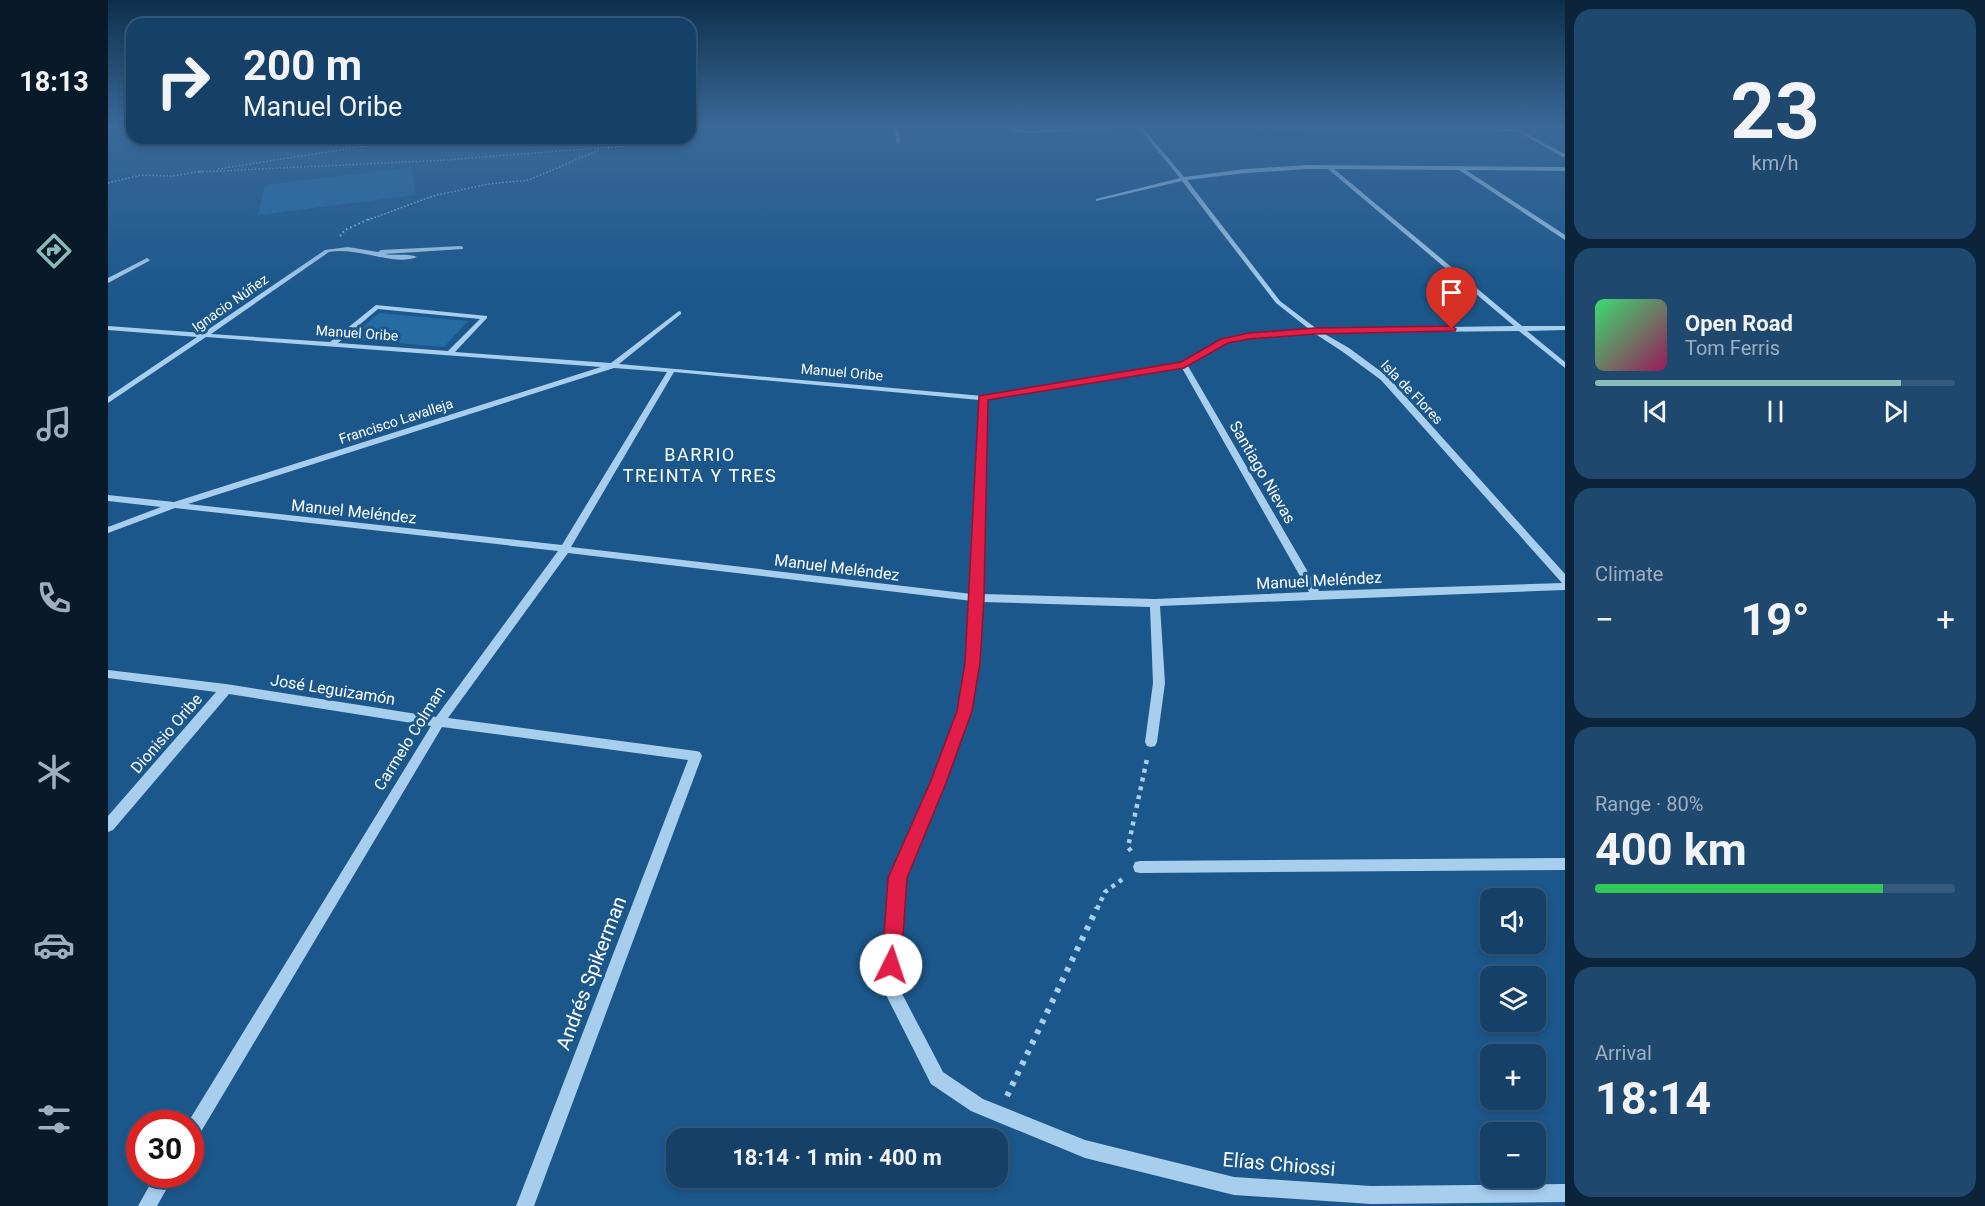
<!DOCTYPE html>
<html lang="en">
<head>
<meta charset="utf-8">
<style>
  :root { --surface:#154168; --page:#1e486e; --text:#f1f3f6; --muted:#9dafc0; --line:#345a7c; --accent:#8bbbb9 }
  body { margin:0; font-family:Roboto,sans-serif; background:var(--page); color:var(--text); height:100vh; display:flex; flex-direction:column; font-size:22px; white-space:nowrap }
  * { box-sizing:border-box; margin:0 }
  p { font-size:20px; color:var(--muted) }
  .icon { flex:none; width:33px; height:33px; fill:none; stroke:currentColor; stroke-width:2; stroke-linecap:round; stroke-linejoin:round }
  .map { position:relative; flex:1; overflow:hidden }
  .drawer { display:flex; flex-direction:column; gap:9px; padding:9px; background:#0c2439; width:420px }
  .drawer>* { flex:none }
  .guide { position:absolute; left:18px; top:18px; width:570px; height:126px; border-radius:18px; box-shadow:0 3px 9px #0003,0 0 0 2px var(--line); background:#154168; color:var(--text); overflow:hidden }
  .tools { position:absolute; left:1372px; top:888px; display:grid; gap:12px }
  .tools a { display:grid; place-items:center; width:66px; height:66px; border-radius:12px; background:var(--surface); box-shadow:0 3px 9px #0003,0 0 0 2px var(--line); font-size:30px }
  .speed { position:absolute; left:18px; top:1110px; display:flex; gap:12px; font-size:30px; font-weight:700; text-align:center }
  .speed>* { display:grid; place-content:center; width:78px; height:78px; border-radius:50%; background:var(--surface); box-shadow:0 3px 9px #0003,0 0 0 2px var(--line); line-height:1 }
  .speed .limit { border:9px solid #d22; background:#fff; color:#111 }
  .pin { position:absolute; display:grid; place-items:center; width:51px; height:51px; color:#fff; margin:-62px -26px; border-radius:50% 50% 50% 0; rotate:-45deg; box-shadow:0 0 6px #0007 }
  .pin .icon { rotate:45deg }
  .me { position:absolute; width:66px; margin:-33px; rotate:4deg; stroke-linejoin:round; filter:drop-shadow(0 0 4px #0008) }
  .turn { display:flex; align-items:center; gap:21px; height:126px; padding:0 18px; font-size:27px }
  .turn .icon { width:78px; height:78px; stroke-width:2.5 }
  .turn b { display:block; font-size:42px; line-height:51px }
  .big { font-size:45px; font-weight:700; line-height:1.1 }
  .drawer .card { flex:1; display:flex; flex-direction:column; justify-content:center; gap:9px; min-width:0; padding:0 21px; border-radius:18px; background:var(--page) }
  .drawer .dial { align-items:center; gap:0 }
  .dial b { font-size:78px; line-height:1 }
  .song { display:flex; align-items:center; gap:18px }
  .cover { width:72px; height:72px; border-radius:9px; background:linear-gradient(135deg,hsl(140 70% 55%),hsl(330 70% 35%)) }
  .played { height:6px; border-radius:3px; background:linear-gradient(90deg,var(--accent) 85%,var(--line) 85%) }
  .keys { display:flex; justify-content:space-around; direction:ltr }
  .heat { display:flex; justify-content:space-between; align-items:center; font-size:33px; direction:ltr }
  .charge { height:9px; border-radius:4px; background:linear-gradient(90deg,#34c759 80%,var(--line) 0) }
  .trip { position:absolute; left:558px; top:1128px; width:342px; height:60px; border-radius:18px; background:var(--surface); box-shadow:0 3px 9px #0003,0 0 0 2px var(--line); font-weight:700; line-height:60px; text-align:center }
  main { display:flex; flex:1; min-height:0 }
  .dock { display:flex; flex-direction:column; width:108px; justify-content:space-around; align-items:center; background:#081a2a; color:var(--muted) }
  .dock .icon { width:42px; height:42px }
  .dock .current { color:var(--accent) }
  .dock b { font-size:27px; color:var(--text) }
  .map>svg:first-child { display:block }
  .green { fill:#256ba4 }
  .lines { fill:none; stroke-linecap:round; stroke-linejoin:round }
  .path-far3 { stroke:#a7ceed; stroke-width:1.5; stroke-dasharray:1.5 2; stroke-linecap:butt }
  .path-far2 { stroke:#a7ceed; stroke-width:2; stroke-dasharray:1.5 3; stroke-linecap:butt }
  .path-far1 { stroke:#a7ceed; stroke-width:4.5; stroke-dasharray:4 5; stroke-linecap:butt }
  .path { stroke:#a7ceed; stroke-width:6; stroke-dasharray:4.5 7; stroke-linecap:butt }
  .minor { fill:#a7ceed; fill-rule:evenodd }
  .route { fill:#e11d48; stroke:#92132f; stroke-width:1.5 }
  .labels { text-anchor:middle; stroke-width:6; stroke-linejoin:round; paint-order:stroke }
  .far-street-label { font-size:14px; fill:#fff; stroke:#1c578b }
  .street-label { font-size:16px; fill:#fff; stroke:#1c578b }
  .neighbourhood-label { font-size:18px; letter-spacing:1.5px; fill:#fff; stroke:#1c578b }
  .near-street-label { font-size:20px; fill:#fff; stroke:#1c578b }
</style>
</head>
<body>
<main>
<nav class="dock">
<b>18:13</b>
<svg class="icon current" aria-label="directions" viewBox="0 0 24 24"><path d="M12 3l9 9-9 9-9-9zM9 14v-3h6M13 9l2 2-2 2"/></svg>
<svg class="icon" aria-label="music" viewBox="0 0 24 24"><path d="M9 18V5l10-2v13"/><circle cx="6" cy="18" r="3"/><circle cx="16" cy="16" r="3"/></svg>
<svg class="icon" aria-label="phone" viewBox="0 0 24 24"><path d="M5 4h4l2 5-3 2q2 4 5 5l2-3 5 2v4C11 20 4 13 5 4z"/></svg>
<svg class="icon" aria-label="climate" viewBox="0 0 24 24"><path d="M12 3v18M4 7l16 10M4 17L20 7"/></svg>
<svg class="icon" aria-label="car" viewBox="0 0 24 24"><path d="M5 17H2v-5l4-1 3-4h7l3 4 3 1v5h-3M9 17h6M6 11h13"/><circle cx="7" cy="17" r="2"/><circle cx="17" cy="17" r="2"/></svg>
<svg class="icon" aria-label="filters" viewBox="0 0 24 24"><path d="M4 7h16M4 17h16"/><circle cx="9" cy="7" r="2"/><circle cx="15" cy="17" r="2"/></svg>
</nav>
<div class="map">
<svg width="1457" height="1206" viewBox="0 0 1457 1206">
  <rect width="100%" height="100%" fill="#1c578b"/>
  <path class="green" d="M420,138h74l1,2 -71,8z
    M304,167l4,28 -158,20 7,-30z
    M271,313l89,8 -24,26 -95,-8z"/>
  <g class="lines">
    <path class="path-far3" d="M500,148l34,-4 12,-6
      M110,169l198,-31
      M91,172l247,-12 164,-13
      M0,183l33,-8 32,1 29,-5
      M260,220l65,-24 55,-12 41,-4 72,-31"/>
    <path class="path-far2" d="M232,236l5,-6 26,-12"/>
    <path class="path-far1" d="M1023,851l-3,-4 19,-88
      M989,909l8,-17 19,-14"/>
    <path class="path" d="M899,1096l90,-188"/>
    <path class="minor" d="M586,125h205l1,18 -2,1 -2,-1 -1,-15 -198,-1 -5,13 -4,1z
      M900,125h5l2,4 14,2 95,-6 388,4 -2,-2 2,-1 53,28v3h-2l-46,-26 -375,-4 42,50 61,-8 62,-4 258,2v4l-99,-1 99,65v5l-106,-70 -125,-1 188,157h43v4l-38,1 38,31v6l-46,-37 -196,2 26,15 38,28 178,198v16l-405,16 5,77 -8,59 -2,4 -4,1 -4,-1 -2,-4 8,-59 -3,-76 -168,-5 -3,61 -8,48 -27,72 -40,95 -6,108 45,86 40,27 102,41 149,37 137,9 194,-2v18l-194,2 -137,-9 -149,-37 -114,-47 -40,-27 -49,-97 8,-109 42,-95 27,-72 8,-48 5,-62 -404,-48 -120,165 248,33 4,1 2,4 -168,450h-18l172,-446 -246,-33 -246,413 -6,2v-18h-3l244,-398 -202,-32 -116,136 -5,2v-16l108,-124 -108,-14v-8l118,14 210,33 122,-166 -383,-43 -67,25v-6l53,-20 -53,-6v-6l66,7 427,-135 -395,-30 -98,66v-6l89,-60 -89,-7v-4l95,7 122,-83 23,-3 30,5 3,-2 80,-4 2,1v2l-78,5c10,2 24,-1 32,3 -23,10 -59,-11 -88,-5l-118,82 119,8 46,-37 111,11v2l-32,34 156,11 68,-52 2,1v2l-62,50 364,32 199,-33 40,-24 27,-5 60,-5 -33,-26 -94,-122 -86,20v-2l84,-21 -42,-51 -109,6 -17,-2zM1199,169h21l186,157 -197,3 -37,-28 -93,-121 58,-7zM270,309l102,10 -32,32 -110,-8zM1206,333l29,19 38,28 181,203 -243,8 -131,-225 39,-23 22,-5zM506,368l53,4 -105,173 -374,-41zM1074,368l127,224 -154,7 -173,-5 5,-194zM566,372l305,28 -7,194 -401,-47z
      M39,258l3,2 -1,1 -41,22v-5z
      M1457,858v12l-425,3 -5,-1 -2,-5 2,-5 5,-1z
      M48,1174h19l-18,32h-19z"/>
  </g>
  <linearGradient id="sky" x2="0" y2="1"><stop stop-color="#0f304c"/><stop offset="0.43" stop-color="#3a6998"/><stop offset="1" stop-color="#3a6998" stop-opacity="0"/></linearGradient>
  <rect width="1457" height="294" fill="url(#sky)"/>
  <path class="route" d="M1344,326l4,3 -1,2 -140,3 -66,5 -21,4 -44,25 -196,32 -4,198 -4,65 -8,48 -26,72 -39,95 -6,87 -3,7 -7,3 -6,-3 -3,-7 6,-87 42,-95 27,-72 8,-48 14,-267 202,-34 40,-23 28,-6 66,-5z"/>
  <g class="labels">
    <g class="far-street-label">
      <text transform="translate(122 303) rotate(-35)" y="5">Ignacio Núñez</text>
      <text transform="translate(249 333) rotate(4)" y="5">Manuel Oribe</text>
      <text transform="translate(734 372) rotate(5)" y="5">Manuel Oribe</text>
      <text transform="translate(1304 392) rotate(46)" y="5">Isla de Flores</text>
      <text transform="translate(288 421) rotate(-18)" y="5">Francisco Lavalleja</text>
    </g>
    <g class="street-label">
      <text transform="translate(1155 472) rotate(60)" y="6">Santiago Nievas</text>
      <text transform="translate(246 511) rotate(6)" y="6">Manuel Meléndez</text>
      <text transform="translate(729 567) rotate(7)" y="6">Manuel Meléndez</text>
      <text transform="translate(1211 580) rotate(-3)" y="6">Manuel Meléndez</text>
      <text transform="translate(225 689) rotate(9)" y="6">José Leguizamón</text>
      <text transform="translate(58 733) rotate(-49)" y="6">Dionisio Oribe</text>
      <text transform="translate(301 738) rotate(-58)" y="6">Carmelo Colman</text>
    </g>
    <g class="neighbourhood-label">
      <text x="592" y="461">BARRIO<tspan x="592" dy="21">TREINTA Y TRES</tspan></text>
    </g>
    <g class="near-street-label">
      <text transform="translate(483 973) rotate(-69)" y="7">Andrés Spikerman</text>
      <text transform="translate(1171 1164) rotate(5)" y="7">Elías Chiossi</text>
    </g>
  </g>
</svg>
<div class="tools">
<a><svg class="icon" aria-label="sound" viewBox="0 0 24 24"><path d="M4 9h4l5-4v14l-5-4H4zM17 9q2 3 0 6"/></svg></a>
<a><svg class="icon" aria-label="layers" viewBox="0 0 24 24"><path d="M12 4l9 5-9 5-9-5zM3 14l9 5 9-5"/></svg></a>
<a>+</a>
<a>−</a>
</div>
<div class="speed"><div class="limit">30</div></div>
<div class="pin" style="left:1344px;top:329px;background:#d93025"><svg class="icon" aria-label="arrive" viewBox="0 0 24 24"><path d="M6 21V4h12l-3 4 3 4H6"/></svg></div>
<svg class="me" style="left:783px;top:965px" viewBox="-20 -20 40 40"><circle r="19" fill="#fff"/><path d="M0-13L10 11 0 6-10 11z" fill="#e11d48"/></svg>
<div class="trip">18:14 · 1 min · 400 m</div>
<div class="guide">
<div class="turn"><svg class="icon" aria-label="right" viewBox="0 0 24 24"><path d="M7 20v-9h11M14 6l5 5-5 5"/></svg><div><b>200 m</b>Manuel Oribe</div></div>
</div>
</div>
<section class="drawer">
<div class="card dial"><b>23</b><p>km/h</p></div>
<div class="card">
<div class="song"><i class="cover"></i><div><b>Open Road</b><p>Tom Ferris</p></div></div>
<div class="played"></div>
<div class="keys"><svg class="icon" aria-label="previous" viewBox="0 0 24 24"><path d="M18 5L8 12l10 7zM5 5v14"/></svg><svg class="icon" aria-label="pause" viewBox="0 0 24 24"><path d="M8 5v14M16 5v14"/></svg><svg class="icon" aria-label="next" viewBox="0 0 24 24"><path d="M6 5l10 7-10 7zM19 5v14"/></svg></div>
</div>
<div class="card"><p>Climate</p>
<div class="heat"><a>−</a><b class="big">19°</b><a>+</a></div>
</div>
<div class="card"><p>Range · 80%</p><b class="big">400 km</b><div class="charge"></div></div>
<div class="card"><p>Arrival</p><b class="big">18:14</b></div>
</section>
</main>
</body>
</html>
